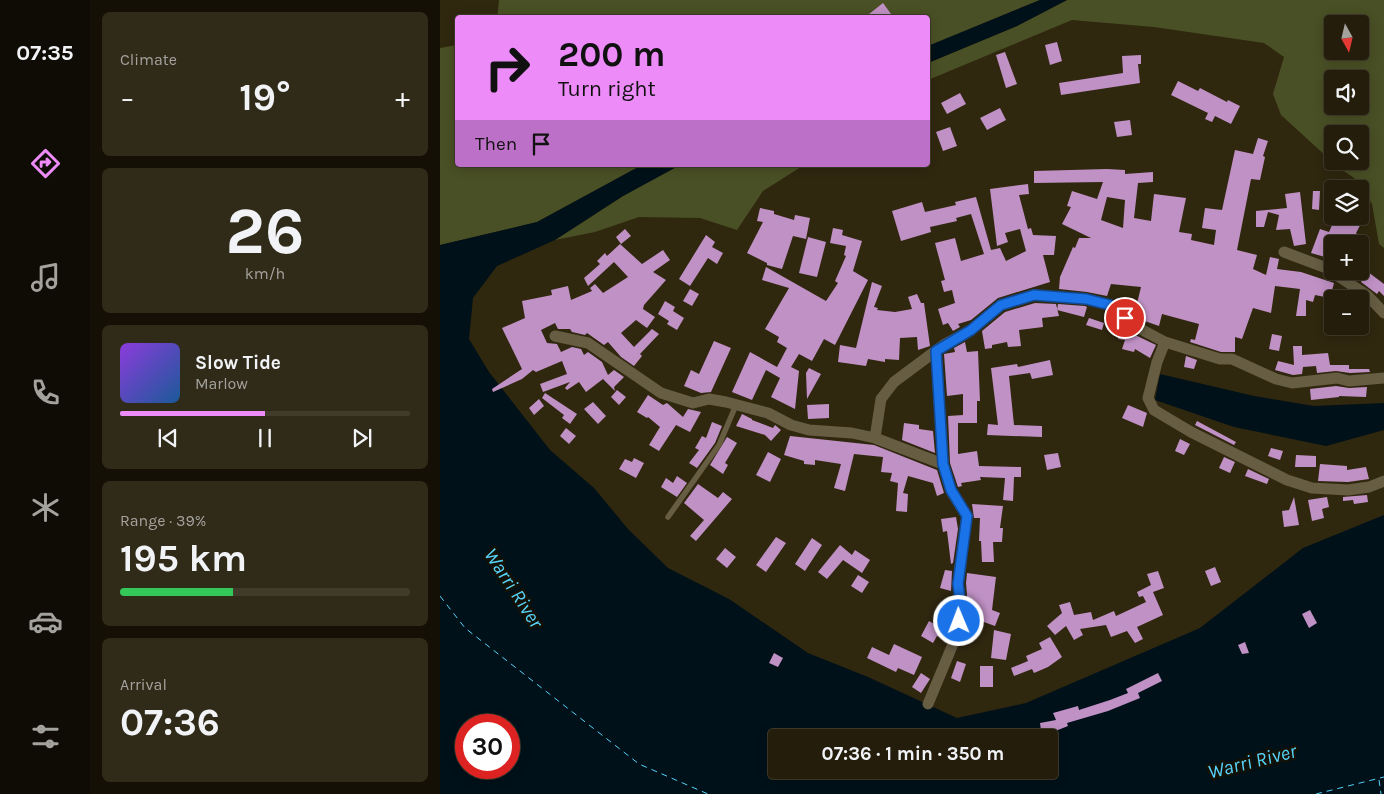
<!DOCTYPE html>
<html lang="en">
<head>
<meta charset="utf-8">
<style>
  :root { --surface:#241d0b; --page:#302a19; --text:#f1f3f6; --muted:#a3a29d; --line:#413b2c; --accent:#ed8cf9 }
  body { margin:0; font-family:Karla,sans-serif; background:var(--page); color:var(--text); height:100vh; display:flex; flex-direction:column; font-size:19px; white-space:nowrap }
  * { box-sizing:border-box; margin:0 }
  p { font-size:16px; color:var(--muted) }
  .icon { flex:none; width:28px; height:28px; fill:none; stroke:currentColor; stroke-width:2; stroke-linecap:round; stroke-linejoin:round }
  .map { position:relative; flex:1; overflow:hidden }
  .panel { display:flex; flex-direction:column; gap:12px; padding:12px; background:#141006; width:350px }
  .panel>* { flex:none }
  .guide { position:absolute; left:15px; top:15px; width:475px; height:152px; border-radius:5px; box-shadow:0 2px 12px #0003,0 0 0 1px var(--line); background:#ed8cf9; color:#111; overflow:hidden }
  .needle { width:32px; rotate:172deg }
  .buttons { position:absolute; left:884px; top:15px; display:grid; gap:10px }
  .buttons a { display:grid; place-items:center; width:45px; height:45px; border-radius:5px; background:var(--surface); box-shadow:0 2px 12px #0003,0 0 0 1px var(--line); font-size:25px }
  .speed { position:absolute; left:15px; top:714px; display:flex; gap:10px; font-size:25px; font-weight:700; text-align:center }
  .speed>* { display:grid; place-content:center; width:65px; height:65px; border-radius:50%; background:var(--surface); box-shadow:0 2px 12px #0003,0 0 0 1px var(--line); line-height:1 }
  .speed .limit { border:8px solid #d22; background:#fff; color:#111 }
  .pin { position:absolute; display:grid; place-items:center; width:42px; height:42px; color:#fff; margin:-21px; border:2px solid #fff; border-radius:50%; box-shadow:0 1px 5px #0007 }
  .me { position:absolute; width:55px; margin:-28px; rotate:359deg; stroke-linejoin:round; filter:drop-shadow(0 0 4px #0008) }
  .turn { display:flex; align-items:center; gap:18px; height:105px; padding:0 20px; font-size:22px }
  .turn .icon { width:65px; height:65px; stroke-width:2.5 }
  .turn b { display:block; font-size:35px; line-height:42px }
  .then { display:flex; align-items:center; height:48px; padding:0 20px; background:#0003; gap:10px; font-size:19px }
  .big { font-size:38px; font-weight:700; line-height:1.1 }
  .panel .card { flex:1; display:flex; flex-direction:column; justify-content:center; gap:8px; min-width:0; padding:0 18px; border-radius:8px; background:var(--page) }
  .panel .dial { align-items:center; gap:0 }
  .dial b { font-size:65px; line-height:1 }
  .song { display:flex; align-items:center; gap:15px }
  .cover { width:60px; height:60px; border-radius:8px; background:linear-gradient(135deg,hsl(270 70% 55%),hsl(210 70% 35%)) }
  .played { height:5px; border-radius:2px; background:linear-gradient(90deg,var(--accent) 50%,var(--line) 50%) }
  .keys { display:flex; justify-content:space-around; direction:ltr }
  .heat { display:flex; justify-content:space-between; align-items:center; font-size:28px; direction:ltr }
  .charge { height:8px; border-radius:4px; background:linear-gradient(90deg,#34c759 39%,var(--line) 0) }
  .trip { position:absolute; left:328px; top:729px; width:290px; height:50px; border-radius:5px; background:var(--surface); box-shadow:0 2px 12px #0003,0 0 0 1px var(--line); font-weight:700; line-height:50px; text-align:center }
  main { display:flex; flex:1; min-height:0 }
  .tabs { display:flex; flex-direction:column; width:90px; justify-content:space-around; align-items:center; background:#0e0c04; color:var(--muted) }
  .tabs .icon { width:35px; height:35px }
  .tabs .on { color:var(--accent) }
  .tabs b { font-size:22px; color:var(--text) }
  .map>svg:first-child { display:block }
  .green { fill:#4a5025; fill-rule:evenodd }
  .water { fill:#001119; fill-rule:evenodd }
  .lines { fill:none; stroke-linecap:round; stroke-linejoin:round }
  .ferry { stroke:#56d3f9; stroke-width:1; stroke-dasharray:6 5; stroke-linecap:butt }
  .building { fill:#c091c5; fill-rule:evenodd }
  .service { stroke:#665d43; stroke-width:5.5 }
  .minor { stroke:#665d43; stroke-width:11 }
  .route-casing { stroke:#114b97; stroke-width:12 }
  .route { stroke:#1a73e8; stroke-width:9 }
  .labels { text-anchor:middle; stroke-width:5; stroke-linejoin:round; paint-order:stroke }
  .water-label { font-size:20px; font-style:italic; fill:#56d3f9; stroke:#141107 }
</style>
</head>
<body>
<main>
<nav class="tabs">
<b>07:35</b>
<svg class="icon on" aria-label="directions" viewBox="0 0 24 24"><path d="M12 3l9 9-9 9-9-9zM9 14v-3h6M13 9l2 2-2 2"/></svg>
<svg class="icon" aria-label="music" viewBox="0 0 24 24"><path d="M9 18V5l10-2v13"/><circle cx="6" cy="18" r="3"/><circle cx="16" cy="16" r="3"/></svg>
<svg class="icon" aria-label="phone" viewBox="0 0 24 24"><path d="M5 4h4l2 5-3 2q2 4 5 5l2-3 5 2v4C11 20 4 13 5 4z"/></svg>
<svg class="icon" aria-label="climate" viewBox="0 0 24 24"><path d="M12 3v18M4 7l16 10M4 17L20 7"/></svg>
<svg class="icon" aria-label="car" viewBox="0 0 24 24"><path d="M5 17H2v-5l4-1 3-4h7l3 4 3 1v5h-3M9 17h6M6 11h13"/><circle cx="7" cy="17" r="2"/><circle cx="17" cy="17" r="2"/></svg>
<svg class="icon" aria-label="filters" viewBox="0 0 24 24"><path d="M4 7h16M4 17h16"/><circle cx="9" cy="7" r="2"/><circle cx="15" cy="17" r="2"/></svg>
</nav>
<section class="panel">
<div class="card"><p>Climate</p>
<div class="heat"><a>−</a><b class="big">19°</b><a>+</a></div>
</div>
<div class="card dial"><b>26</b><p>km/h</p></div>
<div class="card">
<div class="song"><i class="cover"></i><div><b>Slow Tide</b><p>Marlow</p></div></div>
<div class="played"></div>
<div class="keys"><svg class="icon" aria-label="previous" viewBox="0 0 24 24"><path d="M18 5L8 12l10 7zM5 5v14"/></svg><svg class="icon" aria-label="pause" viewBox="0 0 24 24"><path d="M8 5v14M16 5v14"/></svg><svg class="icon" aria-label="next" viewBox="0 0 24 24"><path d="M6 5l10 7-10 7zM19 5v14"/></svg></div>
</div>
<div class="card"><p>Range · 39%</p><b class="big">195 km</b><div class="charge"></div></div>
<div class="card"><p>Arrival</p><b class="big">07:36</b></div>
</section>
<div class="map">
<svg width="944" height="794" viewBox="0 0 944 794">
  <rect width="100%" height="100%" fill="#30270f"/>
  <path class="green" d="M59,0h541l-112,46v-28h-431z
    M627,0h317v248l-5,-4 -7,-40 -18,-26 -16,-11 -57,-52 -8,-21 11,-37 -20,-14 -110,-16 -82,-7 -144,60v-17l89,-37zM892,24h28v27h-28zM892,79h28v27h-28zM892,134h28v27h-28z
    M17,45l1,120h184l-105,57 -97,23v-197z
    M240,165h124l-41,26 -26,39 -37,-12 -61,-1 -44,15 -40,8 68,-44z"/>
  <path class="water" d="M600,0h27l-50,26 -89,37v-17z
    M202,165h38l-57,31 -68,44 -58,26 -24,32 -4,41 20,33 61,78 44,38 34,41 40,39 61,31 79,54 60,24 89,41 69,-15 174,-75 103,-80 81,-33v279h-944v-549l97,-23zM26,725h43v43h-43zM336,738h273v32h-273z
    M720,374l94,22 60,10 70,-3v27l-58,16 -92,-19 -79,-27z"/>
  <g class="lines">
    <path class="ferry" d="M0,596l25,32 174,136 69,30
      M939,780l2,14
      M876,794l68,-17"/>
  </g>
  <path class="building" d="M443,3l11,15h-30z
    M617,42l5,19 -12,4 -5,-20z
    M565,52l12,32 -11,4 -10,-33z
    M701,55v9h-3l2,19 -79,12 -2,-12 64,-10 -1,-17z
    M738,81l20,10 2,-3 27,14 1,-2 12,6 -9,18 -16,-8 -3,6 -7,-3 3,-6 -37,-18z
    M520,93l6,11 -19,10 -6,-11z
    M560,108l6,12 -19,10 -7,-12z
    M690,120l2,15 -15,2 -3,-15z
    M510,127l7,19 -14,5 -7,-19z
    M818,138l10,3 -5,15 2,1 -5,23 -9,-1 -14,71 20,5 -4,14 13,6 4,-18 9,2 -2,10 24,3 33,11 -4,15 -15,-3 -2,7 -7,-2v16h-10l4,-27 -25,-3 -4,27 -18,-5 -11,31 -7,-2v15h-14l-31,-10 1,-3 4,1 4,-16 -37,-10 -3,12 -23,-8 -2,-2 7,-29 -30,-3 -4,12 -20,-4 -28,-3 1,-12 13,-30 2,1 4,-10h12l-29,-14 9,-17 -4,-1 5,-15 25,8 6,-17 -69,1v-12l73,-2 18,1v4l28,-2v10l-15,1 -4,35 17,3 3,-27 32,4 -7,34 13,2 -1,6 23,5 2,-15 -14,-2 3,-20 17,2 13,-60 18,4zM667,197l18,3 -2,28 -22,-8z
    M588,184l1,10 -10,1 9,34 3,-1 2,7 23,1 -2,19h-11l7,27 -52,16 -27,22 -13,4 2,3 -7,4 -5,-8 -5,2 -5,-16 17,-6 -3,-13 -8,2 -3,-11 4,-1 -10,-37 20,-5 6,23 23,-7 -13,-40 -15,4 1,3 -27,6 1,5 -30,9 -9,-30 30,-9 3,10 31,-7 -1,-3 21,-5 15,53 9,-2 6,13 20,-10 -6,-22 -15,4 3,9 -11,4 -7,-57z
    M873,191h7l-1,19 -7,-1z
    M860,192l6,52 -12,2 -4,-17 -14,1 3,-15 -11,-3 -4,15h-8v-16l31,-3 -2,-14z
    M320,208l14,3v3l20,6 1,-5 15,3 -4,21 -13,-3 -11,33 -15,-4v-2l-20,-10 16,-31 -6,-1z
    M896,216h29l-9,17 6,6 -4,5h-26v15l-21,-6 9,-24 9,3z
    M393,228l10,2 -1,5 20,6 -9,30 15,9 -33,65 -11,-6 -12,22 -13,-7 -8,13 8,4 -4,38 -24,-12 9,-19 -14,-8 -14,30 -20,-8 18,-40 27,15 10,-19 -10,-6 2,-5 -14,-8 24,-41 -27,-8 4,-13 60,34 12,-18 -3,-2 11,-25 -2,-1 2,-9 -16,-3z
    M185,229l6,7 -10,8 -5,-7z
    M266,235l9,7 -3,5 11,6 -6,11 -9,-6 -18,28 -11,-7z
    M368,237l18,5 -9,35 -18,-4z
    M180,244l22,20 21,-14 7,10 -17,12 13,8 -22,25 -1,4 12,8 -8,11 -11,-8 -15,13 13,14 18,-18 7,5 -19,20 2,2 -8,10 -13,-9 -13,-15 -4,3 -17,-12 -2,2 -13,-3 -2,-3h-12l-3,-6 -14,7 6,13 10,1 4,8 11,-5 9,2 3,6 4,-3 14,10 6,13 6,-5 10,7 -10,10 1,4 -12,-12 -17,13 -7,-10 -12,8 -2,-2 5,-6 -27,10 -3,-8 27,-10 -5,-13 -26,11 -3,-2 -11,9 -29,13 -1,-3 30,-20 -20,-41 23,-10 -3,-17 30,-6 -1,-5 17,-4 3,14 21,-9 -2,-3 5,-4 8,9 25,-16 -14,-15 -26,24 -4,-8 16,-14 -3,-3 8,-8 2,3z
    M920,262l9,6 -9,13z
    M928,272l16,12v12l-5,-5 -2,3 -16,-12z
    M432,282l10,4 -8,21 4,1 -1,2 18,2 17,-3 -4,-12 9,-3 4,9h3l6,43 -12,4 -1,-13 -17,1 -1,22 -14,-1v3l-17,-3 -2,7 -28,-4 2,-17 16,3z
    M250,289l9,5 -7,12 -9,-5z
    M225,301l10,6 -2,4 11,7 -7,12 -10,-6 2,-3 -11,-7z
    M595,303l21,1 3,12 -17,2 1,9 -24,3 2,16 -13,1 -1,-5 -15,3v3l-7,1 -3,-18 23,-19z
    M618,304l27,2 2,1 -3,10 -27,-7z
    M649,318l15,5 -2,7 -16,-5z
    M679,330l12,3 25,12 -6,13 -15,-9 -1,3 -12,-3 3,-9 -7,-1z
    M832,334l10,2 -3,15 -10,-2z
    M274,341l17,7 -20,44 -10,1 -17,-7 7,-16 8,4z
    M525,342l2,10 11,-1 2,50h-3v22h-19v31l19,-3 2,15 42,1v10h-7l-1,24 -10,-1 2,-22 -25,-1 1,3 -20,3 1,3 -4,1 -8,-24 -2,-47 15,-1v-21l-16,2 -3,-42 11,-2 -1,-4z
    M853,346h9v9l26,-2 2,12h19v4h20l1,3 -20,1 -14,-2 -19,2 -1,-7 -13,1 -1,7 -9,1 -18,-5 3,-9 16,4z
    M746,356l11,4 -3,9 -10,-2z
    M610,360l3,15 -21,4 -2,-6 -21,3 5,49 28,1v11l-55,-2 1,-11 10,1 -7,-57 26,-4 1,3z
    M369,368l12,6 -14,25 -1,-26z
    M896,386l13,2 18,-1 -1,10 -27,-1v1l-28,3 -1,-11z
    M177,390l9,7 -7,8 -8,-8z
    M105,393l32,21 -7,10 -8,-6 2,-3 -22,-17z
    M208,395l15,10 4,-2 16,14 5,-8 13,3 -11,20 -14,-7 -17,26 -10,-6 11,-18 -12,-10 -1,1 -10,-6z
    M99,399l5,7 -10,9 -5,-7z
    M153,402l13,14 -8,8 -14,-15z
    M389,404v14l-21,1 -1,-14z
    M688,405l19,8 -4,14 -21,-9z
    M302,414l10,5v1l21,8 2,-3 6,5 -10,11 -6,-6 -29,-9z
    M757,421l39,21 -2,3 -39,-20z
    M272,422l10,4 -7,17 -18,25 -8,-5 10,-13 -4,-2 7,-12 4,2z
    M464,423l15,2v4l14,2 2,22 -33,-13z
    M126,428l10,8 -7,8 -9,-8z
    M350,436l84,9 63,25 7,23 -7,3 -4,-13 -25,-7 -5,17 5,1 -1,18 -11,-1 2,-28 -8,-2 2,-8 -11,-1 2,-15 -29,-3 -9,37 -11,-3 7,-24 -26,-4v5l-11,-1v-3l-20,-6z
    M287,437l10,6 -12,20 3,2 -5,9 -13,-9z
    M740,439l10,5 -6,11 -9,-4z
    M831,448l12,3 -3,9 -12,-4z
    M328,452l13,7 -11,23 -14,-7z
    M618,453l3,14 -14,3 -3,-15z
    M856,455l20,1v11h-21z
    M784,457l11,5 -5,11 -11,-5z
    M194,458l10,5 -8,15 -17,-9 6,-10 7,3z
    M880,464l27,2v4l19,-3 3,12 -21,3 -30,-1z
    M808,469l21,10 -2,5 -22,-8z
    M237,476l10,7 -10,14 -16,-10 5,-9 7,5z
    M258,484l20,14 5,-6 9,7 -36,42 -6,-5 14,-16 -20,-17z
    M927,495l1,7 -14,2 -1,-4 -10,1v-4z
    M854,497l5,28 -15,2 -2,-16 7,-1z
    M887,497l2,10 -7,2 2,9 -12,3 -4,-21z
    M532,504l31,2 -3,22h3l-1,14h-9l1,20h-12l-1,-21h-2l1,-23h-6z
    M516,517l2,12 -5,34 -2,1 -4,-33 -4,1 -2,-13z
    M336,537l10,6 -20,29 -10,-7z
    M372,538l10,7 -17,26 -10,-7z
    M400,545l12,10 3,-5 15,10 -8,13 -19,-13 -16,19 -9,-7z
    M285,548l11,9 -9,11 -11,-9z
    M775,567l6,15 -10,4 -6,-15z
    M505,570l7,1 -1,20 -11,-3z
    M718,571l6,17 -11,4 10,23 -26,12 6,12 -8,4 -8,-12 -16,6 -5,-12 -26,4 3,6 -9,5 -8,-14 -11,9 -8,-9 15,-13 -3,-8 11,-3 4,13 17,-3 2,8 21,-9 2,5 30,-14 -3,-6 -4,1 -2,-5 14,-7 -4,-11z
    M527,573l29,4 -4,33 8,3 -5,13 -14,-5 -9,21 -9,-3 5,-31 -2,-25z
    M418,575l11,7 -7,11 -11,-7z
    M870,610l7,13 -8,5 -7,-14z
    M489,621l13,7 1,-2 8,3 -4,10 -10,-3 -4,7 -12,-7z
    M554,630l17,4 -5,26 -15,-2z
    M610,637l12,20 -14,10 -14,6 -2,-4 -18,7 -3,-8 17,-7 -2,-5 16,-7 -3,-6z
    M805,642l4,11 -7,1 -4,-9z
    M454,644l28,13 -8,18 -16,-7 -2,4 -29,-14 5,-11 17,8z
    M334,653l9,5 -5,9 -9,-4z
    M517,661l9,3 -6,18 -9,-4z
    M540,666h13v21h-13z
    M481,673l9,6 -9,14 -9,-6z
    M718,673l4,8 -24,12 2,5 -32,13 -41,12 1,3 -15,6v4l-11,2 -2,-15 16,-3 -3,-7 25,-7 1,4 31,-10 18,-7 -2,-4z"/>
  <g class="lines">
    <path class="service" d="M228,517l51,-72 17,-40"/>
    <path class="minor" d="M844,252l40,15 43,28 17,18
      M115,336l33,7 73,50 32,10 16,-4 17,3 42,11 23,12 18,5 43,3 23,5 68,26
      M725,342l-8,20 -9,36 6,12 37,22 96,48 25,8 36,2 21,-3 15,-6
      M435,438l6,-39 13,-17 51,-38 26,-14 30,-25 33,-10 52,4 24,6 10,5 11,14 34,18 55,17h12l44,20 16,4 45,-5 12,3 35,-3
      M488,704l30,-72 3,-25 -3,-24 9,-67 -16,-25 -8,-27 -7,-113"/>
  </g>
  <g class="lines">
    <g class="route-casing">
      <path id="route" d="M519,621l2,-14 -3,-23 9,-68 -16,-26 -8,-26 -7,-113 35,-21 30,-25 33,-10 52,4 24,6 10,5 5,8"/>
    </g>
    <use href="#route" class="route"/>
  </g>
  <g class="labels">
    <g class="water-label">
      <text transform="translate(74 588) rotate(57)" y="7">Warri River</text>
      <text transform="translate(812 761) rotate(-14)" y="7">Warri River</text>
    </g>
  </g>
</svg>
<div class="buttons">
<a><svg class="needle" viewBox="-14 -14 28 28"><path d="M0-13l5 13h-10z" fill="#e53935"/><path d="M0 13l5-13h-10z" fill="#a3a29d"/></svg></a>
<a><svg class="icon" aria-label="sound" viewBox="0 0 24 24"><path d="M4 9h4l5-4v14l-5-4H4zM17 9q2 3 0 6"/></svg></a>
<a><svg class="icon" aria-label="search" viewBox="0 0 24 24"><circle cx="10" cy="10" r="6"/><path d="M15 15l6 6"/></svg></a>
<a><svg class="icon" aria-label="layers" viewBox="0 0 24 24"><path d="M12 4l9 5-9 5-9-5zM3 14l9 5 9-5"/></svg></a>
<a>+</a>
<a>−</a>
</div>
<div class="speed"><div class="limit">30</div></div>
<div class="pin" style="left:685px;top:318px;background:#d93025"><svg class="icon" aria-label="arrive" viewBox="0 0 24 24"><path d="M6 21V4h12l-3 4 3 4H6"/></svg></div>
<svg class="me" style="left:519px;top:621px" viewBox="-20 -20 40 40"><circle r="17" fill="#1a73e8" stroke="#fff" stroke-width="3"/><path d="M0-11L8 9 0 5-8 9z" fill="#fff"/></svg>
<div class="trip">07:36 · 1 min · 350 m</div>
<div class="guide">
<div class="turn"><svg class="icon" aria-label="right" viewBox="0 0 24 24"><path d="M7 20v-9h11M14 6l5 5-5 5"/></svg><div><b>200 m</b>Turn right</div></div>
<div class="then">Then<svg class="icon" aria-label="arrive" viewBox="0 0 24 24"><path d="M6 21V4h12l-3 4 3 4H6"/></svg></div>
</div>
</div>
</main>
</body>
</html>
